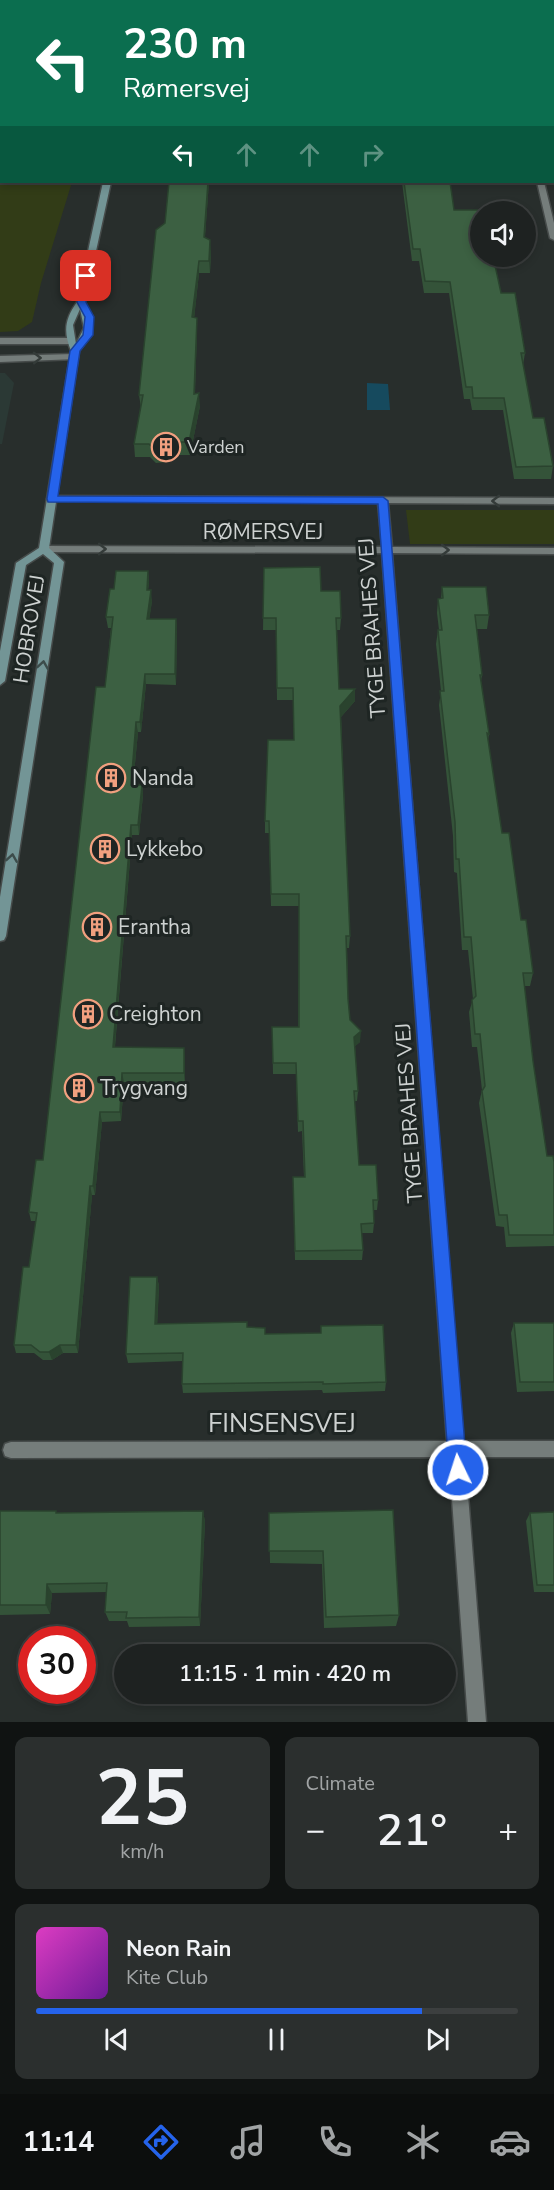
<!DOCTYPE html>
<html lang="en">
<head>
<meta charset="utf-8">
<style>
  :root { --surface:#1e2221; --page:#2b2f2e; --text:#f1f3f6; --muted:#a1a4a5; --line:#3c3f3f; --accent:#2563eb }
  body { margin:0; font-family:"Nunito Sans",sans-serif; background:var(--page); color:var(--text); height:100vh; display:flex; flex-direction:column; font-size:22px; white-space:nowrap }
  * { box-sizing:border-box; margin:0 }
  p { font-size:20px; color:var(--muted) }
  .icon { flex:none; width:33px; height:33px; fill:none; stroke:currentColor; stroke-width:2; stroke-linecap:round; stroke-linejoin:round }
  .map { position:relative; height:1722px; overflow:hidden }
  .details { display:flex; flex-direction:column; gap:15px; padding:15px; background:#101312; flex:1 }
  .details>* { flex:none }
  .hud { position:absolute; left:0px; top:0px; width:555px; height:183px; box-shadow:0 3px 9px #0003,0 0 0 2px var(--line); background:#0b6e4f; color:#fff; overflow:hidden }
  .fabs { position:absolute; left:470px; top:201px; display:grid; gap:12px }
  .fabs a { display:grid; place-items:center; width:66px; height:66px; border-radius:50%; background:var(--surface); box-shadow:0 3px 9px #0003,0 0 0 2px var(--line); font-size:30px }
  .speed { position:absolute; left:18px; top:1626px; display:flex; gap:12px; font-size:30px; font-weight:700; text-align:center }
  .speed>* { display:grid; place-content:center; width:78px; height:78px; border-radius:50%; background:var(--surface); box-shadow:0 3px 9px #0003,0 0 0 2px var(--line); line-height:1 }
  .speed .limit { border:9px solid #d22; background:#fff; color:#111 }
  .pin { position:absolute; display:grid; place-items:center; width:51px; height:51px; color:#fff; margin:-26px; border-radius:12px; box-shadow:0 3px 9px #0006 }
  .me { position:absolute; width:66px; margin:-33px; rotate:356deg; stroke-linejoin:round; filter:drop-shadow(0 0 4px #0008) }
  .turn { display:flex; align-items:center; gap:21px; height:126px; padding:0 24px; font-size:27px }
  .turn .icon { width:78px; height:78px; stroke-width:2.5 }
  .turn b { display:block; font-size:42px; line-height:51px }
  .lanes { display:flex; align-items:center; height:57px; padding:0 24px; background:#0003; justify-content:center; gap:30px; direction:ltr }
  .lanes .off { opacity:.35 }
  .big { font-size:45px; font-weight:600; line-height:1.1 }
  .details .tile { flex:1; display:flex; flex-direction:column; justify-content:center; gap:9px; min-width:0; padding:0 21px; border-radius:12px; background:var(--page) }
  .details .dial { align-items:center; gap:0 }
  .dial b { font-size:78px; line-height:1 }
  .song { display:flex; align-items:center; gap:18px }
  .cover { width:72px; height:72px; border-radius:9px; background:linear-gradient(135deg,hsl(310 70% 55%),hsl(280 70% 35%)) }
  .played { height:6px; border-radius:3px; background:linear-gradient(90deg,var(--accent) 80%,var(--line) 80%) }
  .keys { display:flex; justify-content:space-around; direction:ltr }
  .heat { display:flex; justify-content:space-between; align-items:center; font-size:33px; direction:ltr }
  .details .tiles { flex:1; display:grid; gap:15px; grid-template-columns:1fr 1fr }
  .tile:last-child { grid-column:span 2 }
  .trip { position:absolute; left:114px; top:1644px; width:342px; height:60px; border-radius:30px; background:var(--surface); box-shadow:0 3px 9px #0003,0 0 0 2px var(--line); font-weight:600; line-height:60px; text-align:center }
  .menu { display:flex; height:96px; justify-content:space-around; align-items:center; background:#0c0e0d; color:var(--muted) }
  .menu .icon { width:42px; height:42px }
  .menu .current { color:var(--accent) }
  .menu b { font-size:27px; color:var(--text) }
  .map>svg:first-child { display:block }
  .built { fill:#2b3935 }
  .green { fill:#323c17 }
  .water { fill:#164a5e }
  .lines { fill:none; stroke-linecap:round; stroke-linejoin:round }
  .street-casing { stroke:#464b4a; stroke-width:3 }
  .secondary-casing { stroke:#464b4a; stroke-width:3 }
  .street { fill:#757d7b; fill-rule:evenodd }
  .secondary { fill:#739596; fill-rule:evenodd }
  .wall { fill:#345339 }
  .shaded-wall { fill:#2a432e }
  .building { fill:#3c6042; stroke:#2a432e; stroke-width:1.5 }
  .oneway { stroke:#343b39 }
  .oneway2 { stroke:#3c4c4b }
  .route { fill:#2563eb; stroke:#184099; stroke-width:1.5 }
  .labels { text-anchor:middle; stroke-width:6; stroke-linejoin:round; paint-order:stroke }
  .far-poi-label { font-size:18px; fill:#ced2d1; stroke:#1e2523; text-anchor:start }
  .street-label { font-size:21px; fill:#ced2d1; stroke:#1e2523 }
  .poi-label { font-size:21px; fill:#ced2d1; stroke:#1e2523; text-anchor:start }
  .near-street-label { font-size:26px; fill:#ced2d1; stroke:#1e2523 }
</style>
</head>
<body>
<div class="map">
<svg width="554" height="1722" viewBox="0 0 554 1722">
  <rect width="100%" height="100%" fill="#282e2c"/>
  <path class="built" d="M0,373h5l9,10 -12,61h-2z"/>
  <path class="green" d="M0,0l82,1 -80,1v180h70l-31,101 -9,39 -14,9 -18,1z
    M406,510h148v34h-144z"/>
  <path class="water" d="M367,383l21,1 2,26h-23z"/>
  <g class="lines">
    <g class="street-casing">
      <path id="street" d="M493,0h6l1,2h-6z
        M537,182h7l10,41v17l-4,-2z
        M0,338h70l4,3 -4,3h-70z
        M74,354l4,3 -1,2 -77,3v-6z
        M52,496l502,2v6l-166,-1 4,44 162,1v6l-162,-1 71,888h91v16h-89l21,265h-18l-19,-265 -438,1 -6,-2 -2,-6 2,-6 6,-2 436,-1 -65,-888 -338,-1 -5,-3 5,-3 338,1 -4,-44 -329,-2 -2,-2z"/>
    </g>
    <g class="secondary-casing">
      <path id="secondary" d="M97,0h6v2h-6z
        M114,0h6v2h-6z
        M131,0h6v2h-6z
        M301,0l16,2h-14z
        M103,182h8l-26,120c10,20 8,32 -6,49l-30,197 15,14 -58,374 -2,4 -4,1v-44l54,-334 -11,-9 -17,11 -21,116 -5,4v-34l16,-88 23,-15 32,-197c-8,-20 -6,-32 6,-49zM80,309l4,19 -8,16 -3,-19z"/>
    </g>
    <use href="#street" class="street"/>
    <use href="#secondary" class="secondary"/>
  </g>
  <path class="wall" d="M518,0h36v78v-76h-37z
    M169,182h40l-4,55 6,15 -1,21h-11l-5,45 3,12 -2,64 5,12 -10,49h-11l-13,7 -10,1 -6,-6h-15l-1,-13 7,-36 -2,-13 26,-172z
    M402,182h48l4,28 47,83 24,60 -2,12 10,53 20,48 -2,13h-37l-11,-69h-31l-2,-11h-6l-15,-106h-25l-5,-32h-7z
    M264,568l57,23 20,27 -1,12h-3l2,59 16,12 -14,16 9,219 -1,12h-2l1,51 2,21 10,22 -5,4 3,45 -1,10h-3l5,64 19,35 -1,10h-4l1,13 -1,10h-12l2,17 -1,10h-67l-2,-83h11l-2,-46 -4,1 -2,-58h-23l-1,-47h26l1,-121h-28l-2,-73h-4v-12l29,-81 -1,-40h-16l-1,-70h-13z
    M148,571l1,11 -1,8 4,11 -3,18h27l1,10 -1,56 -30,-1 -5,48h-3l-5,53h9l1,10 -4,40h-7l-17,212 69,1 1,35 -61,-1 -3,39 -19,1 -7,73h-3l-14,158h-15l-11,7h-9l-9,-7h-18l-2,-8 15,-78 7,-46h-5l-2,-9 14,-52 62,-473 6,-59h-3l-2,-11 8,-28z
    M442,587l47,28 -2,14h-10l5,46 -1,6 8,53 -1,6 14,93 19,87 12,53 -3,13h-6l9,75 14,95 7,6v84l-48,1 -2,-20 -8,-1 -17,-123 3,-13 -5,-43h-5l-3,-35 4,-13 -5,-49h-6l-5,-77 -3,-1 -1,-36 -14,-131 2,-14 -5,-47 2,-14h1l-2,-17 1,-14h3z
    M157,1277l2,9 -2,38 90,3 18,7 56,-1v-7l65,56 -1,9 -62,2 -1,-3 -139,3 -1,-9 1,-23 -55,2 -2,-9z
    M514,1323h40v68l-37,1 -6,-59z
    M393,1510l6,105 -3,11 -72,2 -2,-64 -52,-1 -1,-50z
    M0,1511l57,2 146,-2 2,11 -5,104 -71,1 -2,-6h-18l-4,-9 2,-20 -55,1 -2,21 -50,1z
    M554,1512v80h-20l-8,-71 4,-8z"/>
  <path class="shaded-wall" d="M208,182h1l-5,67v-12z
    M210,240l1,12 -1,21 -1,-12z
    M199,261v12l-6,57 -1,-13z
    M197,318v12l-3,76v-12z
    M199,393l1,13 -10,49 -1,-13z
    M178,442l1,13 -13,7 -1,-13z
    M148,571l1,11 -2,19v-11z
    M151,590l1,11 -4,29 -1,-11z
    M176,619l1,10 -1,56 -1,-11z
    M145,674l1,10 -5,48 -1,-10z
    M355,689v12l-15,17v-12z
    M136,722l2,10 -6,63 -1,-10z
    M142,785l1,10 -4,40 -1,-10z
    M131,825l1,10 -18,222 -1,-10z
    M361,1031l-1,11 -7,6 1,-11z
    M184,1048l1,10v25l-1,-10z
    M122,1073l2,9 -3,39 -1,-9z
    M100,1112l2,10 -7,73 -2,-9z
    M90,1186l2,9 -14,158 -2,-8z
    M157,1277l2,9 -2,47 -2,-9z
    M60,1345l3,8 -11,7 -3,-8z
    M203,1511l2,11 -5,104 -1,-9z
    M47,1584l5,9 -2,21 -4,-9z"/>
  <path class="building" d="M184,0h32v2h-32z
    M535,0h19v62v-60h-19z
    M169,182h39l-4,55 6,3 -1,21h-10l-7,56 5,1 -3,76 5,-1 -10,49h-11l-13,7 -10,1 -6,-6h-15l9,-49h-4l17,-165 9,-7z
    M404,182h46l4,28h29v2h-3v44h13l8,37h14l10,60h-4l12,65h11l9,48 -37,1 -12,-69h-31l-1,-11h-6l-16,-105 -25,-1 -5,-32h-7z
    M320,567l1,24h19l1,27h-5l3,71h16l-15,17 10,230h-4l2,63 2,21 11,11 -7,6 4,54h-4l5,74h17l2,35h-5l1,23 -13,1 2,26 -68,1 -2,-74h12l-2,-56h-5l-2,-58h-23l-1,-36h27v-133h-28l-2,-73h-4l3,-81h26l-1,-52h-16l-1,-70h-13l1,-50z
    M116,571h32l-1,19h4l-4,29h29l-1,55h-30l-5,48h-4l-5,63h11l-4,40h-7l-18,222 71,1v25h-62l-2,39h-20l-7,74h-3l-14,159h-16l-11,7h-9l-9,-7h-17l9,-78h6l8,-54 -8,-1 7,-52h7l53,-473h9l8,-70h-7l4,-28h4z
    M442,587h44l3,28h-14l7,60h-2l9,59 -2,-1 15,100h7l12,87h5l7,53h-10l10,88 14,95h6l1,6v73h-45l-2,-20h-8l-17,-124 3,-5 -5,-52h-5l-3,-34 4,-4 -5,-59h-7l-5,-78h-3l-1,-37 -15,-131h4l-6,-61h4l-4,-31 5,-1z
    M130,1277h27l-2,47 92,-2v5l18,1v6l56,-1v-7l62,-1 3,57 -63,2v-2l-141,2 1,-31 -57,1z
    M514,1323h40v59h-34z
    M393,1510l6,105 -73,2 -3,-66h-54v-38z
    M0,1511h56v2l147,-2 -4,106 -73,1 1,-6h-22l2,-29 -60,1 -1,21h-46z
    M554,1512v73h-17l-7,-72z"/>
  <defs><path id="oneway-chevron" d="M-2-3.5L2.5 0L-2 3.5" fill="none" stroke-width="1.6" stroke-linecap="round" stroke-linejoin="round" transform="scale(1.5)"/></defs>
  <g class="oneway">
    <use href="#oneway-chevron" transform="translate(37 358) rotate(-1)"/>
    <use href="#oneway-chevron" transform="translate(496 501) rotate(-180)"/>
    <use href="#oneway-chevron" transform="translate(102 549)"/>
    <use href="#oneway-chevron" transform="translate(445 550)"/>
  </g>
  <g class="oneway2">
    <use href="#oneway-chevron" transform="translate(43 665) rotate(-81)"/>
    <use href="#oneway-chevron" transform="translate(12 858) rotate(-81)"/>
  </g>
  <path class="route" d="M86,273l4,3 -4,26 8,15 -1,18 -13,16 -22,145 325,1 5,4 79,969 -3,7 -6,3 -7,-3 -2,-7 -71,-966 -330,-2 -1,-3 23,-148 13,-16 2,-18 -8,-15 4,-26z"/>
  <defs>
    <g id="building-ring" transform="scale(1.5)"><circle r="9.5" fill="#1e2523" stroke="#f2a07f" stroke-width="1.5"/><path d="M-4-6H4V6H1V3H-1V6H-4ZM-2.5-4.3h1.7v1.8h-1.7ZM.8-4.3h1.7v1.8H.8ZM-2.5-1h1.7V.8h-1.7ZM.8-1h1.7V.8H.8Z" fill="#f2a07f"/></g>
  </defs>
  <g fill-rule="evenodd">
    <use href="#building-ring" x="166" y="447"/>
    <use href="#building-ring" x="111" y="778"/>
    <use href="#building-ring" x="105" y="849"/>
    <use href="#building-ring" x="97" y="927"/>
    <use href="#building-ring" x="88" y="1014"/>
    <use href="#building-ring" x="79" y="1088"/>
  </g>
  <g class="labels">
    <g class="far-poi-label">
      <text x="187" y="453">Varden</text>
    </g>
    <g class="street-label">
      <text x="263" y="539">RØMERSVEJ</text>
      <text transform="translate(372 628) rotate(-94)" y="7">TYGE BRAHES VEJ</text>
      <text transform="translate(29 629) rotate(-81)" y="7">HOBROVEJ</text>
      <text transform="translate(409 1113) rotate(-94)" y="7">TYGE BRAHES VEJ</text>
    </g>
    <g class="poi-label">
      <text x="132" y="785">Nanda</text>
      <text x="126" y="856">Lykkebo</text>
      <text x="118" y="934">Erantha</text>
      <text x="109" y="1021">Creighton</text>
      <text x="100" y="1095">Trygvang</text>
    </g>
    <g class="near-street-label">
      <text x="282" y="1432">FINSENSVEJ</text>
    </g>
  </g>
</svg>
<div class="fabs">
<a><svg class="icon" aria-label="sound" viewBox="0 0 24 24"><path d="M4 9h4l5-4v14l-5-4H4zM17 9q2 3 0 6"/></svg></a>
</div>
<div class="speed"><div class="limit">30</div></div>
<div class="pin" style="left:86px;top:276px;background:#d93025"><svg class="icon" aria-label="arrive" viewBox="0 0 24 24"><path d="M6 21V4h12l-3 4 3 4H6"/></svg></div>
<svg class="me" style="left:458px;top:1470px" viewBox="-20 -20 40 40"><circle r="17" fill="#2563eb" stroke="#fff" stroke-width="3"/><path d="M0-11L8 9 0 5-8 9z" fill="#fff"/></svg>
<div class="trip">11:15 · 1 min · 420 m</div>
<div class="hud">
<div class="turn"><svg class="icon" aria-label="left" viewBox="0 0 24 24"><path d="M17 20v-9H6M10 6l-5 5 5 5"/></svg><div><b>230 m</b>Rømersvej</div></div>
<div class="lanes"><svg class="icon" aria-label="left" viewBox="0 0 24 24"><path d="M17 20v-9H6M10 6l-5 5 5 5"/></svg><svg class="icon off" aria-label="ahead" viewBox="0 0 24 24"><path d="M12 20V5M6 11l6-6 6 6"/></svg><svg class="icon off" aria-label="ahead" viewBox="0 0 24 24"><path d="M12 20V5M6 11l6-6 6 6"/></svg><svg class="icon off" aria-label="right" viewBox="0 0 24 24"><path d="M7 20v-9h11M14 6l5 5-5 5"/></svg></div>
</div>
</div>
<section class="details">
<div class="tiles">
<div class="tile dial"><b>25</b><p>km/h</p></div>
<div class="tile"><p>Climate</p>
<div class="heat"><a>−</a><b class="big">21°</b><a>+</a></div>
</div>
<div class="tile">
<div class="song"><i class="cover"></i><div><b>Neon Rain</b><p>Kite Club</p></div></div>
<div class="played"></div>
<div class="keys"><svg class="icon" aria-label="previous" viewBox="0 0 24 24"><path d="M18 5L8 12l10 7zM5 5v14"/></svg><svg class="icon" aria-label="pause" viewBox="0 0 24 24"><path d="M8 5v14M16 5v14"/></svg><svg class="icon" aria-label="next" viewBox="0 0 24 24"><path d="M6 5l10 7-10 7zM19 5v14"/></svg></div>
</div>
</div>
</section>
<nav class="menu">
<b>11:14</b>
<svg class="icon current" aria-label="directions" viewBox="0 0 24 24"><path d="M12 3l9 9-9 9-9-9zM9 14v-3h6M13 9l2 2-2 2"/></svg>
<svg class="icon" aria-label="music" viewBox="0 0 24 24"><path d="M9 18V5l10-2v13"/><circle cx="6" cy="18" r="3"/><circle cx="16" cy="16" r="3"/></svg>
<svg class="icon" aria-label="phone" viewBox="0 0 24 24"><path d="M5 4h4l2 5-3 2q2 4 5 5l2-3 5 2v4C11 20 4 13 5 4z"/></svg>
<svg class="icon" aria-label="climate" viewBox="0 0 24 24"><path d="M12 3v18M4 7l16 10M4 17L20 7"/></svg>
<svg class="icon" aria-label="car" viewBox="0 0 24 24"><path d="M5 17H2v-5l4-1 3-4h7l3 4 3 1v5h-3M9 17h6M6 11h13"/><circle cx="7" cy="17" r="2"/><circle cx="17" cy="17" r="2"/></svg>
</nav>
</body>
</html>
